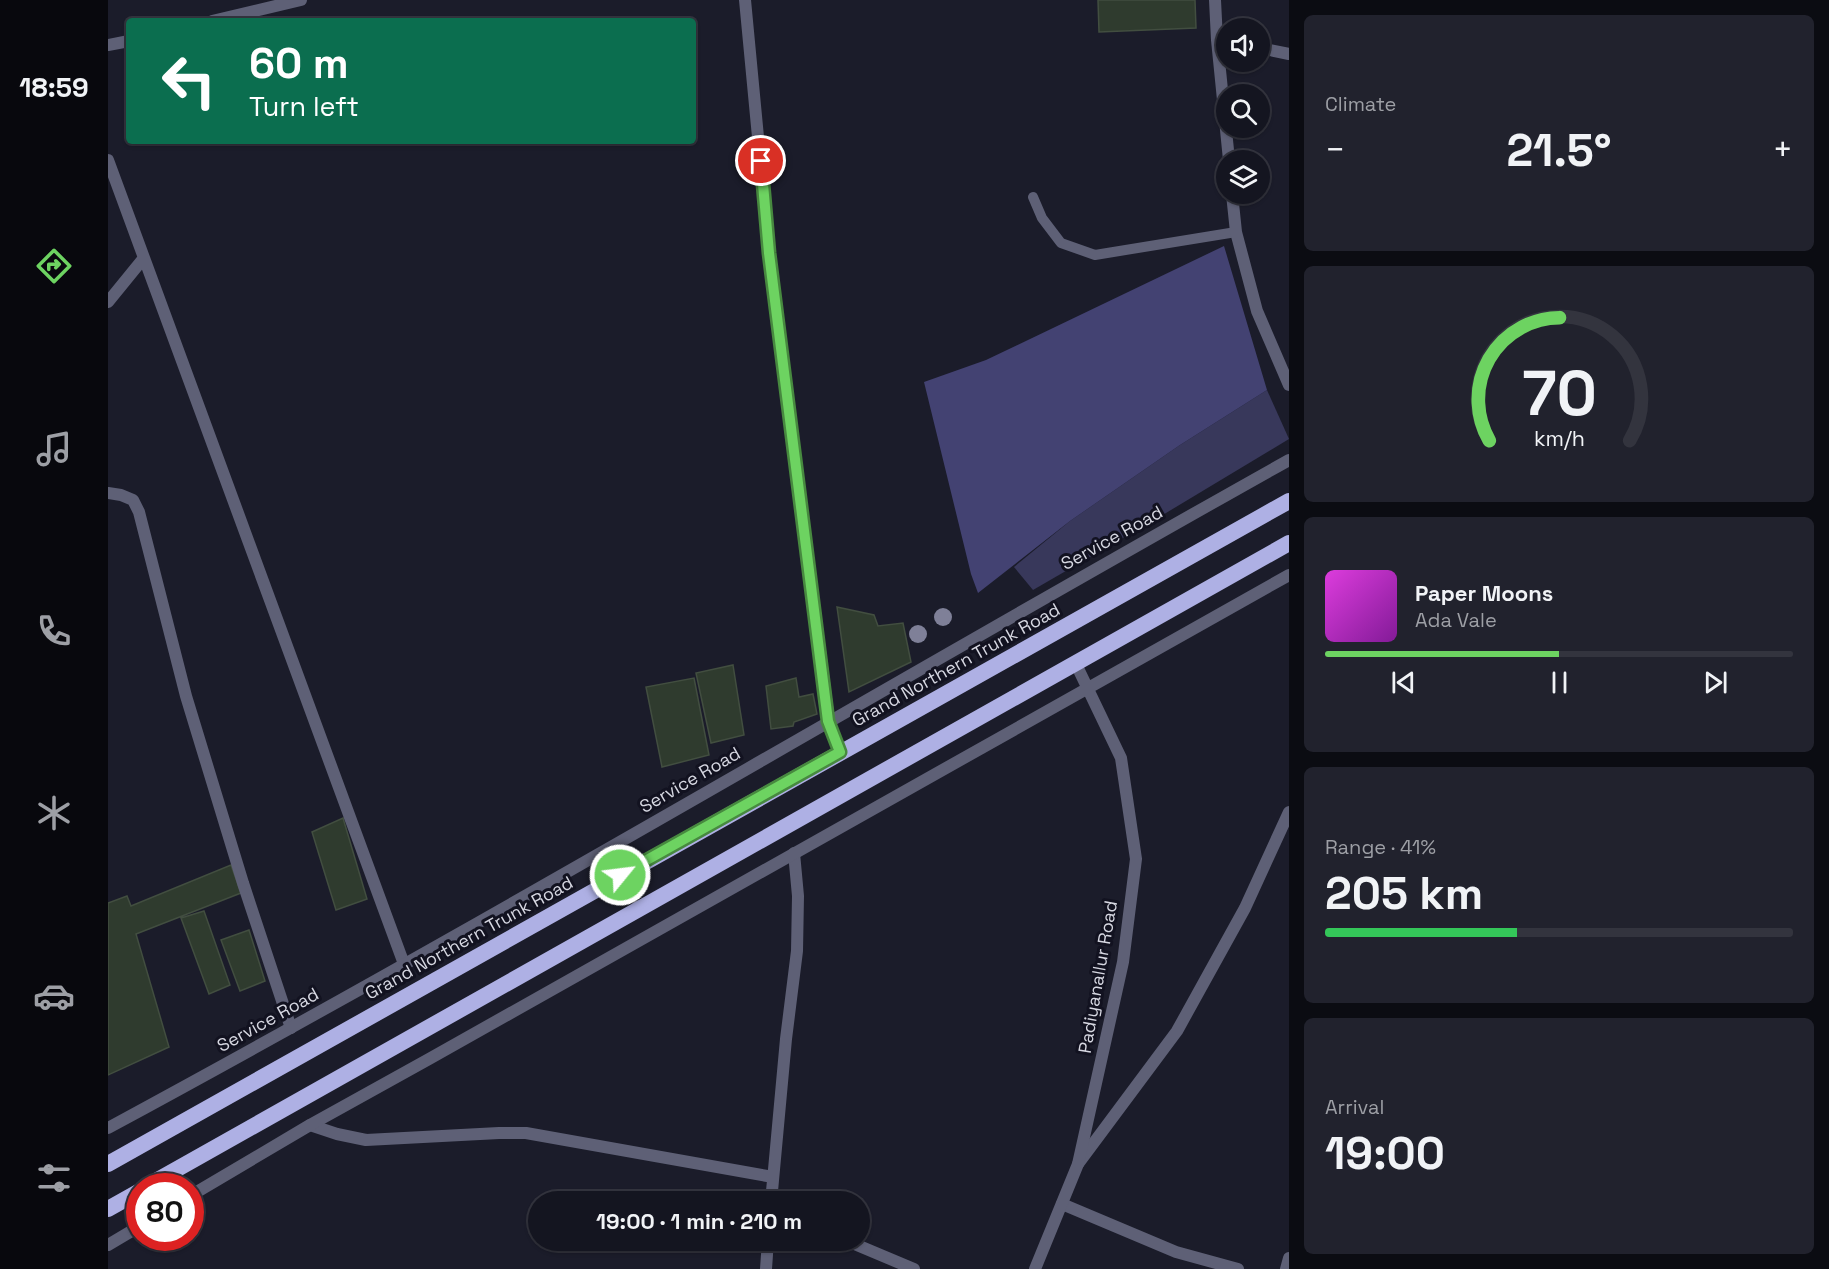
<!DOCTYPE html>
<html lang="en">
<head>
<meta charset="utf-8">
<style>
  :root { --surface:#141520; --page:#21222d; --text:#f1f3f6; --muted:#9d9fa5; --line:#33343e; --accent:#6dd361 }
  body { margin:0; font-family:"Space Grotesk",sans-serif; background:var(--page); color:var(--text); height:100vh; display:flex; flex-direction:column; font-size:22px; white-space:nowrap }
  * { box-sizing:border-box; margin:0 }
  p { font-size:20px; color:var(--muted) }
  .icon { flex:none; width:33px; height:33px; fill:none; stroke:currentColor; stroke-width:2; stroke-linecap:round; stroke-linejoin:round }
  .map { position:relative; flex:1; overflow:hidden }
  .sheet { display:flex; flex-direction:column; gap:15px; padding:15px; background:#0b0c12; width:540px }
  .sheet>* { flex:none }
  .guide { position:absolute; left:18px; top:18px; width:570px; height:126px; border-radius:6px; box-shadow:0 2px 4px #0004,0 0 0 2px var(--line); background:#0b6e4f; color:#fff; overflow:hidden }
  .tools { position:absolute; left:1108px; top:18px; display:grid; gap:12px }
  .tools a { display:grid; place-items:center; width:54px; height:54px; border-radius:50%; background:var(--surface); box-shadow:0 2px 4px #0004,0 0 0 2px var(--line); font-size:30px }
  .speed { position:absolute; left:18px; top:1173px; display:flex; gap:12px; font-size:30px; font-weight:700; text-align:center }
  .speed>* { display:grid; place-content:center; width:78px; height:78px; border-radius:50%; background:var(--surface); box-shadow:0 2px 4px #0004,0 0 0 2px var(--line); line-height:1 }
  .speed .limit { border:9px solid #d22; background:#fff; color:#111 }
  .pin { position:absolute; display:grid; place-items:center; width:51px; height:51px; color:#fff; margin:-26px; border:3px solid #fff; border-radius:50%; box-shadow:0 2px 6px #0007 }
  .me { position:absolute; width:66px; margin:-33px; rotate:61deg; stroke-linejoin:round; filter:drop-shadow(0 0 4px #0008) }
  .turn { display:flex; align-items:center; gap:21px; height:126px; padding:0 24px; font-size:27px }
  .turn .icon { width:78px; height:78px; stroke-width:2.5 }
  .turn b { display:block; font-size:42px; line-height:51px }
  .big { font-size:45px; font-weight:700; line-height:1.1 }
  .sheet .tile { flex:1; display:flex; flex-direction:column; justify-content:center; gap:9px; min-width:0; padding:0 21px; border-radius:9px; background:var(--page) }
  .sheet .dial { align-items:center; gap:0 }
  .dial svg { height:156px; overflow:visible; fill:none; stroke:var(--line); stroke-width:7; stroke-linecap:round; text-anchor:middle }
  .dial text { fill:var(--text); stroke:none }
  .song { display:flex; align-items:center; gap:18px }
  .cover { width:72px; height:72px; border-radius:9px; background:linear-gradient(135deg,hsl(300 70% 55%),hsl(290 70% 35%)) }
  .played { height:6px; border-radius:3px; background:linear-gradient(90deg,var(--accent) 50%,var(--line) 50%) }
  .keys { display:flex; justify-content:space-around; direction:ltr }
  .heat { display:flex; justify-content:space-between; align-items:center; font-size:33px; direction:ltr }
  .charge { height:9px; border-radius:4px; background:linear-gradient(90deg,#34c759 41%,var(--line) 0) }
  .trip { position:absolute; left:420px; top:1191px; width:342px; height:60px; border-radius:30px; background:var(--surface); box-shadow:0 2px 4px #0004,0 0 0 2px var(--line); font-weight:700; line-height:60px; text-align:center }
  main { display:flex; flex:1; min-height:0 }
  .tabs { display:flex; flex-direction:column; width:108px; justify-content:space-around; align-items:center; background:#08080d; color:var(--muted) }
  .tabs .icon { width:42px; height:42px }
  .tabs .active { color:var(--accent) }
  .tabs b { font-size:27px; color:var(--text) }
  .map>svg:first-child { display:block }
  .green { fill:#38385b }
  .forest { fill:#434272 }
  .building { fill:#2f3b2e; stroke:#424e40; stroke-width:1.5 }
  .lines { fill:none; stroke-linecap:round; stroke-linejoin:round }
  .service { stroke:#5e6076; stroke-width:10 }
  .minor { stroke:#5e6076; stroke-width:12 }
  .tertiary { stroke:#5e6076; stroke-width:12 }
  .trunk { stroke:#aeb0e4; stroke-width:16 }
  .tree { fill:#7f8098 }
  .route-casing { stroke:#47893f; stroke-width:15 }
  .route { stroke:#6dd361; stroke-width:10 }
  .labels { text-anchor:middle; stroke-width:6; stroke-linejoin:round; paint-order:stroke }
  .street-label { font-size:18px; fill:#d6d7e1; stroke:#121220 }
</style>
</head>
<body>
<main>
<nav class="tabs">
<b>18:59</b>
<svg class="icon active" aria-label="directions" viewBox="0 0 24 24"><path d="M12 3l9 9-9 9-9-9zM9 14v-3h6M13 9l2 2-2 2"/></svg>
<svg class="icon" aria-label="music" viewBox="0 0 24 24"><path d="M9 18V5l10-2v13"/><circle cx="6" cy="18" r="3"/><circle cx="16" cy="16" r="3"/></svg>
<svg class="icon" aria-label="phone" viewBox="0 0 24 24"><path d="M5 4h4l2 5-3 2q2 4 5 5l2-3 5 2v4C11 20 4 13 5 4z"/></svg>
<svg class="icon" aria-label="climate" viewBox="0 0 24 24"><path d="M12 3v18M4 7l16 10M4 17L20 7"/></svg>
<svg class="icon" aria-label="car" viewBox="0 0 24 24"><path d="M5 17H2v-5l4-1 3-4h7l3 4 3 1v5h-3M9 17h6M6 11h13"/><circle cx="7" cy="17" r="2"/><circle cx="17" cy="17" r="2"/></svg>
<svg class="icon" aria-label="filters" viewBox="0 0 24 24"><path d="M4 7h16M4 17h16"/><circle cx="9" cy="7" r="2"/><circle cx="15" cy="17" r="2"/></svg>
</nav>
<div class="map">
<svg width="1181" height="1269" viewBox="0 0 1181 1269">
  <rect width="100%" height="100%" fill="#1b1c2a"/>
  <path class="green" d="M1159,390l22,49 -123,74 -133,77 -19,-23 56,-46 110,-76z"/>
  <path class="forest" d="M1116,246l43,144 -87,55 -110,76 -92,72 -7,-19 -47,-192 62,-22z"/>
  <path class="building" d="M990,0h97l1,28 -97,4z
    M729,607l37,8 4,11 25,-3 8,39 -62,30z
    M625,665l11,70 -33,8 -15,-70z
    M586,678l15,77 -47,12 -16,-80z
    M688,678l3,19 14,-3 4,20 -23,8 -1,4 -22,3 -5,-43z
    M235,818l24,81 -31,11 -24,-78z
    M123,865l10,28 -105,41 33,113 -61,28v-172l19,-7 4,10z
    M96,911l26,74 -21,9 -28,-76z
    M141,930l16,51 -25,10 -19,-51z"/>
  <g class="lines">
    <path class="service" d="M925,197l9,21 19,25 34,12 141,-23"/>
    <path class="minor" d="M637,0l24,253 60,468 11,31
      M1107,0l2,40 12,120
      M104,21l89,-21
      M0,45l21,-4
      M1152,48l29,6
      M0,160l296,804
      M1124,194l4,38 21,79 32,74
      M0,302l35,-43
      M0,493l13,2 12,5 6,12 47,184 57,187 48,145
      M202,1125l27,9 29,6 133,-7h27l247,44
      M970,1164l99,-133 68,-123 44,-96
      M663,1202l15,-163 11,-88 1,-55 -4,-43
      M954,1204l114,48 62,17
      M737,1240l69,29
      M658,1269l2,-29
      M1178,1269l3,-11"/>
    <path class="tertiary" d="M0,1128c398,-215 786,-447 1181,-668
      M82,1196l120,-71 119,-66 860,-484
      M0,1245l32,-19
      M927,1269l43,-105 45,-202 13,-103 -15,-101 -46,-96"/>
    <path class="trunk" d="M0,1164l1181,-663
      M39,1186l1142,-643
      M0,1209l32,-18"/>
  </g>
  <g class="tree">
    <circle cx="835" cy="617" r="9"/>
    <circle cx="810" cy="634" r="9"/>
  </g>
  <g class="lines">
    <g class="route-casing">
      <path id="route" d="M512,875l220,-123 -12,-31 -59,-468 -8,-92"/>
    </g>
    <use href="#route" class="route"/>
  </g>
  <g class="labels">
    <g class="street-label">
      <text transform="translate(1004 538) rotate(-29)" y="6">Service Road</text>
      <text transform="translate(848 665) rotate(-29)" y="6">Grand Northern Trunk Road</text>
      <text transform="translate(582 780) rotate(-30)" y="6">Service Road</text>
      <text transform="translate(361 938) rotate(-29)" y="6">Grand Northern Trunk Road</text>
      <text transform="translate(990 977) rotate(-80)" y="6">Padiyanallur Road</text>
      <text transform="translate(160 1020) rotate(-29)" y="6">Service Road</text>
    </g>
  </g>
</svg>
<div class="tools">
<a><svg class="icon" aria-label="sound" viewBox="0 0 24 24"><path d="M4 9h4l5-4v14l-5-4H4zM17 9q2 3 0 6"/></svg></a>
<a><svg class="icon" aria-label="search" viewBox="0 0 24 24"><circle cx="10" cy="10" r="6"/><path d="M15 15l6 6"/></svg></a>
<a><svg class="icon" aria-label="layers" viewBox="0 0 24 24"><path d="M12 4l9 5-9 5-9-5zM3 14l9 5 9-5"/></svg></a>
</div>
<div class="speed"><div class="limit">80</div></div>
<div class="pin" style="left:653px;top:161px;background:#d93025"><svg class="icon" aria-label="arrive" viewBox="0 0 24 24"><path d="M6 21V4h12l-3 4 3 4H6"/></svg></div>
<svg class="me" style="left:512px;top:875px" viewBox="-20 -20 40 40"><circle r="17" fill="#6dd361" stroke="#fff" stroke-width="3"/><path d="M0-11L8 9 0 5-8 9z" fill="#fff"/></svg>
<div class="trip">19:00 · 1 min · 210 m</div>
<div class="guide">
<div class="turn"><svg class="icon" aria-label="left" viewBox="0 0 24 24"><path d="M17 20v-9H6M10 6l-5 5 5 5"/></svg><div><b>60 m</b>Turn left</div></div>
</div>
</div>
<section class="sheet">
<div class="tile"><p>Climate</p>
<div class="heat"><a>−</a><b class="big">21.5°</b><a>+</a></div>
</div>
<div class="tile dial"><svg viewBox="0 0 100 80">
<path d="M14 69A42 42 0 1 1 86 69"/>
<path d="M14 69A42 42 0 0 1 50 6" stroke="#6dd361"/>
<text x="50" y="56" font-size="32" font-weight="700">70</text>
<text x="50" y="72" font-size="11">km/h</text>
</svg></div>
<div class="tile">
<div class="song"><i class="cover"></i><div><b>Paper Moons</b><p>Ada Vale</p></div></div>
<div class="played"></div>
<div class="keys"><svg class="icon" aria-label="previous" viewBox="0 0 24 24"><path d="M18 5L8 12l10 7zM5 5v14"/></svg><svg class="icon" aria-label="pause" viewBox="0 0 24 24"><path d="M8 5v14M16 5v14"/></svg><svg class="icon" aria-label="next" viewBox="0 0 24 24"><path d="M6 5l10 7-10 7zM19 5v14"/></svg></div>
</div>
<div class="tile"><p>Range · 41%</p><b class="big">205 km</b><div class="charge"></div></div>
<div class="tile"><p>Arrival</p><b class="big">19:00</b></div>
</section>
</main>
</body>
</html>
